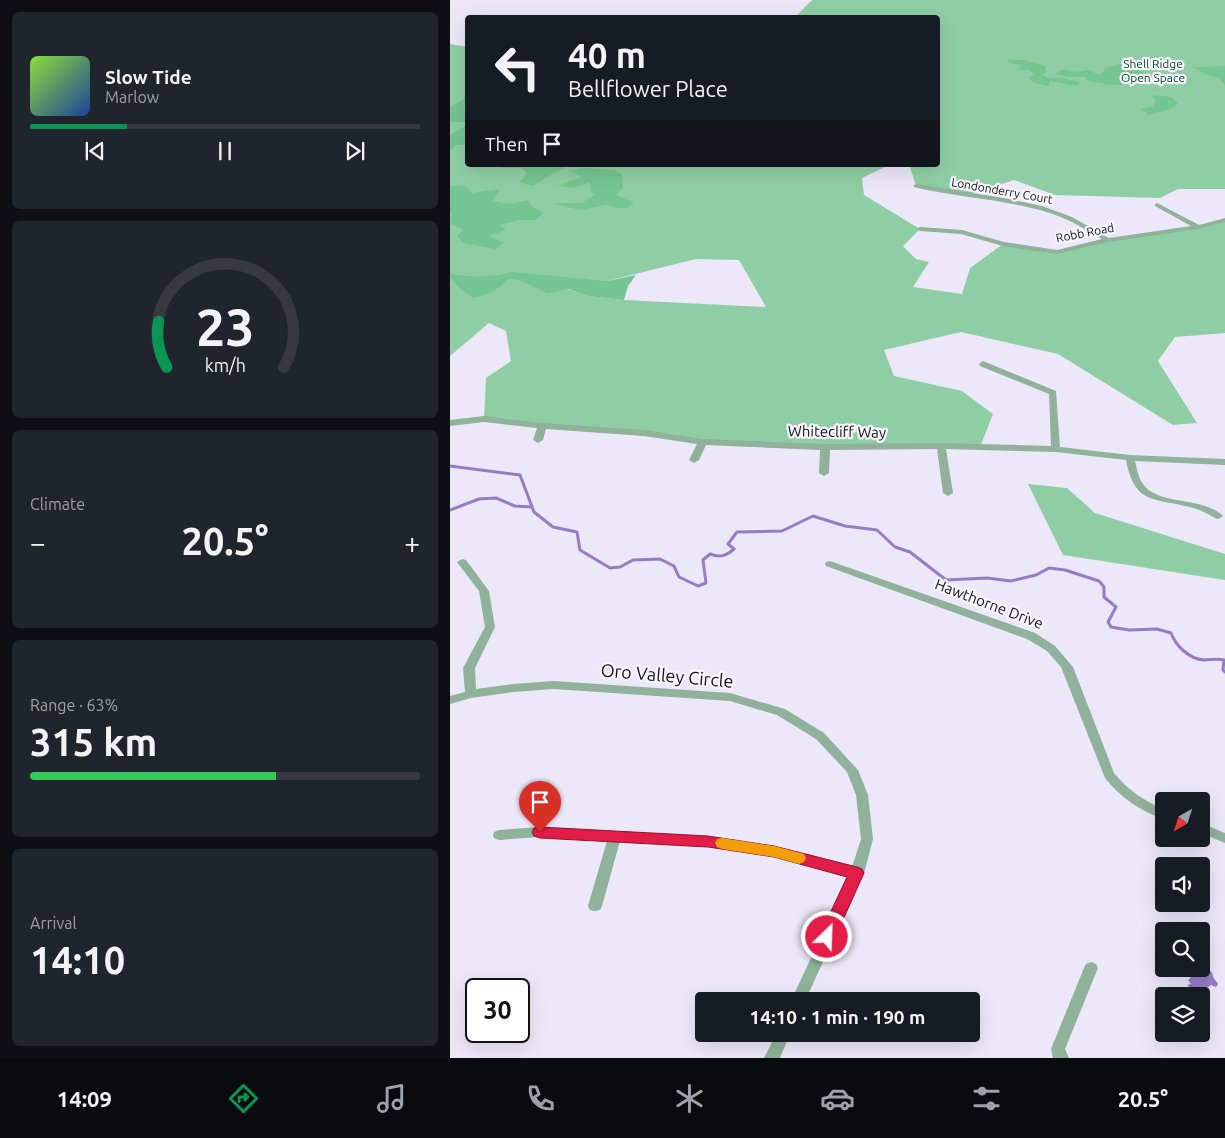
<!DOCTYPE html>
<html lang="en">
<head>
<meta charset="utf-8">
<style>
  :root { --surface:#171b24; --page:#20242c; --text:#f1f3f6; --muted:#9ea1a6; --line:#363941; --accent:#0b9555 }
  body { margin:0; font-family:Ubuntu,sans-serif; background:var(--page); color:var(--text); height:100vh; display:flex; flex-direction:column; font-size:19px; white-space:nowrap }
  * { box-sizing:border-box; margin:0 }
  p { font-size:16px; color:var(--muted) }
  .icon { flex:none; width:28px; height:28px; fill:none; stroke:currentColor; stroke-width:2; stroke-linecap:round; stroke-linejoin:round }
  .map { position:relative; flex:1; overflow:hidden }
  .side { display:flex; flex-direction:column; gap:12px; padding:12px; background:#0d0f14; width:450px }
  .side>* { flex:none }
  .hud { position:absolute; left:15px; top:15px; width:475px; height:152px; border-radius:5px; box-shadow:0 5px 20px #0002; background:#171b24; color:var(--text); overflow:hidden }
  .needle { width:32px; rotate:219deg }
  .controls { position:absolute; left:705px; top:792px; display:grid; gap:10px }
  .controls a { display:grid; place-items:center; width:55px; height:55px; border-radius:5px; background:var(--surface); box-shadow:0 5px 20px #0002; font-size:25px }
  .speed { position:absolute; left:15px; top:978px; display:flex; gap:10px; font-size:25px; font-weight:700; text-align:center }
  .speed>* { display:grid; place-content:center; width:65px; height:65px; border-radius:50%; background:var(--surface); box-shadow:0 5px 20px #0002; line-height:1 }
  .speed .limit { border:2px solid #111; border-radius:8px; background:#fff; color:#111 }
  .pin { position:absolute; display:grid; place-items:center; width:42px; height:42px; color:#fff; margin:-51px -21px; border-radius:50% 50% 50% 0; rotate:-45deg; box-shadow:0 0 5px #0007 }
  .pin .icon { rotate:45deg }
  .me { position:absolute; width:55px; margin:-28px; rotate:24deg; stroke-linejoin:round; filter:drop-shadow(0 0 4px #0008) }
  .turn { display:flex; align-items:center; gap:18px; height:105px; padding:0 20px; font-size:22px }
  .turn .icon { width:65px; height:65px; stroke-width:2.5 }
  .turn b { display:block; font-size:35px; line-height:42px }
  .then { display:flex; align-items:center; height:48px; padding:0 20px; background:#0003; gap:10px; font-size:19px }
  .big { font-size:38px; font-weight:700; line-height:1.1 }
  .side .widget { flex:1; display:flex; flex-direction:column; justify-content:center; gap:8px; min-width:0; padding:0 18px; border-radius:8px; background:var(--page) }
  .side .dial { align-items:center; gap:0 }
  .dial svg { height:130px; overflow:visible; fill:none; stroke:var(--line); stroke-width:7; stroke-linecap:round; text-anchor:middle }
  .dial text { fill:var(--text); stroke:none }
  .song { display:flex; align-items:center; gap:15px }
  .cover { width:60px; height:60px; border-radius:8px; background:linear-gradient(135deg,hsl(90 70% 55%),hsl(220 70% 35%)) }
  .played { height:5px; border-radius:2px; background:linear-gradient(90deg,var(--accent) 25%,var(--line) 25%) }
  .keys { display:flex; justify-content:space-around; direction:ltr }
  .heat { display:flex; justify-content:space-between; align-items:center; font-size:28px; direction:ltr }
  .charge { height:8px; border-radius:4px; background:linear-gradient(90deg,#34c759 63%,var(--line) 0) }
  .trip { position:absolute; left:245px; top:992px; width:285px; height:50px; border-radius:5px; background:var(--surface); box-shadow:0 5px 20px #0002; font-weight:700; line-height:50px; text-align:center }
  .tabs { display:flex; height:80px; justify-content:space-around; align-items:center; background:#090b0e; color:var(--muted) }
  .tabs .icon { width:35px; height:35px }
  .tabs .selected { color:var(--accent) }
  .tabs b { font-size:22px; color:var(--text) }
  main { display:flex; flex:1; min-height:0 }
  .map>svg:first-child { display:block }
  .green { fill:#8fcea4; fill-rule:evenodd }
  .forest { fill:#74c591 }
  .water { fill:#957dc6 }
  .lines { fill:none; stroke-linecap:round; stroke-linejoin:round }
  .stream { stroke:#957dc6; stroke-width:3 }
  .minor { fill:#90b19a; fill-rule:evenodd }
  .route { fill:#e11d48; stroke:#92132f }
  .slow { fill:#f59e0b }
  .labels { text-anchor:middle; stroke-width:4.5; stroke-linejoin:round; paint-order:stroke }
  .far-park-label { font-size:12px; fill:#094928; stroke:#f8f6fd }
  .far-street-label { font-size:12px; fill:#141218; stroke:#f8f6fd }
  .street-label { font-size:15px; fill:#141218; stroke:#f8f6fd }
  .near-street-label { font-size:18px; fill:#141218; stroke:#f8f6fd }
</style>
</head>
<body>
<main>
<section class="side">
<div class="widget">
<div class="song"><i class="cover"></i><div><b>Slow Tide</b><p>Marlow</p></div></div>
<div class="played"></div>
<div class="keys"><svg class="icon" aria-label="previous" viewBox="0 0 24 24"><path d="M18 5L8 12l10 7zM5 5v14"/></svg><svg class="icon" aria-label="pause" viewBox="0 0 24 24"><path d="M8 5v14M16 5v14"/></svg><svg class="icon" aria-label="next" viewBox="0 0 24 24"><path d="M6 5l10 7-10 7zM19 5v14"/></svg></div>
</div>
<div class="widget dial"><svg viewBox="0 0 100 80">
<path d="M14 69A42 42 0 1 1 86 69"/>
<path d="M14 69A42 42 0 0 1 9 41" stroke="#0b9555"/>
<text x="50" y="56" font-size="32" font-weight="700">23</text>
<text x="50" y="72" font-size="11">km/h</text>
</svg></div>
<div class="widget"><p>Climate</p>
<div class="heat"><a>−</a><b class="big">20.5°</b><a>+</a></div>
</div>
<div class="widget"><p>Range · 63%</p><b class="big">315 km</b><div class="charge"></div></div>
<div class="widget"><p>Arrival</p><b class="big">14:10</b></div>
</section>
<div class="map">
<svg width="775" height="1058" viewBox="0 0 775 1058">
  <rect width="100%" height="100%" fill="#ece7f9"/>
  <path class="green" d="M362,0h413v189h-47l-18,9 -105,-3 -41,-15 -46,15 -52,-9 -6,-19 -20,-2h48v-147h-144z
    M0,44l17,3 1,118h421l-27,13 2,17 56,34 -17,17 13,13 13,3 -16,25 49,7 8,-26 33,-24 54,7 51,-11 90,-13 27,-7v113l-50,4 -17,24 39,62 -24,2 -115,-71 -97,-22 -77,18 10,26 68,15 31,23 -13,33h-155l-122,-5 -219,-23 2,-41 25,-17 -5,-30 -17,-8 -39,33zM246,259l43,1 27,47 -142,-7 -36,-4 -21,-7 -18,5 -13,-18 71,5z
    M578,484l39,4 28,25 130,41v26l-162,-25z"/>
  <path class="forest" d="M556,60h18l21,6 2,7 -5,1 6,4h16l17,5 -4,3 -27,-5 -2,5 -14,-3 -6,-5 6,-3 -4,-5h-14l6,-4 -12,-3z
    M669,64l12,5h8l6,8 -12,2c-8,12 -33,3 -46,2l-2,-4h-16l-14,-3 9,-5 10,3 14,-2 12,5 6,-7z
    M775,66v19l-6,-7 -15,-4 -10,-7z
    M699,95l23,2 6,7 -10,6 -19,5 -8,-6 11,-2 4,-7z
    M17,96v9l-4,5 4,1v11h-17v-14z
    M17,125v8l-4,3 4,1v8h-11l-6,5v-15z
    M57,165l58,2 -33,19 -12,-4 7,-9 -6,-5h-20z
    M133,168l31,2 8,4 1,14 -7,7 18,8 -9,6 -19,-4 -26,5 -29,-7h31l12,-8 -4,-5v-8l-16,6 -16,-2 23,-9 -11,-6z
    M0,186h16l6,7 28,-4 -7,12 16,3 19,-4 4,7 12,5 -8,8h-17l-19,5 6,5 -17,6 15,7 -9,6 -33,-6 -5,-8 7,-5 -14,-7 2,-10h-2z
    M62,272l95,9 29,-6 -8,11 -4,14 -36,-4 -20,-7 -19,5 -30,-14 -12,-1c-9,12 -19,16 -34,19 -9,-7 -21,-13 -23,-24 21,3 41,4 62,-2z"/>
  <path class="water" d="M756,969l6,3 1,5 5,7 -2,3 -5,-2 -6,4 -11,-2 -2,2 -5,-4 4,-1 -3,-4 6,-6 8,3z"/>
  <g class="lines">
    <path class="stream" d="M0,466l70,9 14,37 19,15 24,5 3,18 30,18 10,-1 13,-7 27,-1 14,7 5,11 19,9 8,-3 -3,-23 7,-6c10,4 16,2 24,-5l-6,-5 9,-12 45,-1 31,-15 32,10 32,4 18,17 15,5 36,28 41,-2 24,3 25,-6 13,-7 16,2 34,11 5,6v10l12,10 -8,15 3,5 18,3 28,-1 14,4c5,13 18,26 33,27 7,0 13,-2 20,0l-1,10 2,2
      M0,510l29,-11 17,-1 19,8 17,1"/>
    <path class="minor" d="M466,184l88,14 38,8 30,11 37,21 82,-12 -36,-20v-2l2,-1 42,22 26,-7v4l-27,7 -90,13 -51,12 -54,-8 -42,-12 -41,-3 -4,-2 4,-2 42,3 42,12 53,8 45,-11c-14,-8 -27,-16 -41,-22 -47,-18 -99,-18 -147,-30l-1,-1z
      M533,361l73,30 4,56 70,8 95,4v6l-90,-4c2,8 3,16 8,23 15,22 60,12 80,32l-5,3 -3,-1c-7,-4 -14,-8 -22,-10 -37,-11 -58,-1 -67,-48l-70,-8 -110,-3 7,44 -5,3 -5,-3 -6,-44 -107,1 -1,23 -5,3 -5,-3 1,-23 -114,-5 -7,15 -5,3 -5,-3 8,-16 -53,-8 -98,-7 -3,11 -5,3 -5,-3 4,-12 -53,-6 -34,4v-6l34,-4 58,7 102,7 59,9 122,5 116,-1 110,3 -2,-52 -69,-28 -1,-2z
      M12,559l4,1 23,31 6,36 -20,41 1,21 37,-5 41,-3 176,12 55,16 39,24 34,37 10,25 5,44 -9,34 -59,128h-14l58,-125 -75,-19 -67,-11 -87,-5 -18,65 -2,4 -5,1 -5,-1 -2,-4 19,-65 -68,-4 -40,3 -5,-2 -1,-3 1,-3 5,-2 40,-3 168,9 67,11 78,20 9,-28 -5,-44 -9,-23 -31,-33 -39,-24 -47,-14 -176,-12 -41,3 -42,6 -21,6v-8l15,-4 -2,-24 22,-41 -6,-36 -22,-29z
      M380,561l205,72 20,13 18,21 41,106c14,17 30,28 50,36v10c-24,-8 -44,-22 -59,-41l-44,-111 -14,-16 -20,-12 -201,-73 -1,-2 1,-2z
      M751,823l24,10v10l-24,-10z
      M641,962l5,2 2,4 -33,81 4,9h-16l-2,-9 33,-81 2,-4z
      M326,1034h14l-10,24h-16z"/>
  </g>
  <path class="route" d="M90,827l168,9 66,10 83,21 5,2 2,4 -31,69 -6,2 -5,-2 -3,-5 28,-60 -73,-20 -66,-10 -168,-9 -6,-2 -2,-4 2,-4z"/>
  <path class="slow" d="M272,838l52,8 30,8 2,4 -2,4 -5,2 -25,-7 -52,-8 -5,-2 -2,-4 2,-4z"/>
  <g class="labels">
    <g class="far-park-label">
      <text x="703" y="68">Shell Ridge<tspan x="703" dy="14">Open Space</tspan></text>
    </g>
    <g class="far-street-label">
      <text transform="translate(552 191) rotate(10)" y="4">Londonderry Court</text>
      <text transform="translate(635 233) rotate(-11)" y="4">Robb Road</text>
    </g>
    <g class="street-label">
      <text transform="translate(387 432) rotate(1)" y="5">Whitecliff Way</text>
      <text transform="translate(539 604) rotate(21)" y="5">Hawthorne Drive</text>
    </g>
    <g class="near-street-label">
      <text transform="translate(217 676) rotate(5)" y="6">Oro Valley Circle</text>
    </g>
  </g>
</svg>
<div class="controls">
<a><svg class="needle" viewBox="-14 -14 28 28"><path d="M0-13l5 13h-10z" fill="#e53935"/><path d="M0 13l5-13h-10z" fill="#9ea1a6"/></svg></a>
<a><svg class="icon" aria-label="sound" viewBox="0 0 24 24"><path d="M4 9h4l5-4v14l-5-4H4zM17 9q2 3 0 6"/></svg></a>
<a><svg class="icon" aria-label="search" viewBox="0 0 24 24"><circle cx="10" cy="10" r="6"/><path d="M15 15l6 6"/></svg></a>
<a><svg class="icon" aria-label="layers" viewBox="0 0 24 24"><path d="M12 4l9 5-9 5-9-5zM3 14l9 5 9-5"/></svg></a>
</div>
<div class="speed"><div class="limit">30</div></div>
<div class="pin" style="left:90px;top:832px;background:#d93025"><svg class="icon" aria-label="arrive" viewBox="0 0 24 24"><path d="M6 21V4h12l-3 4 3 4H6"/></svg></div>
<svg class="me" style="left:377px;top:937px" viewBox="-20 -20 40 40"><circle r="17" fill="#e11d48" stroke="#fff" stroke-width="3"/><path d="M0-11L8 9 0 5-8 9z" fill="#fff"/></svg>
<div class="trip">14:10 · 1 min · 190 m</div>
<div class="hud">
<div class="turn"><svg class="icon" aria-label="left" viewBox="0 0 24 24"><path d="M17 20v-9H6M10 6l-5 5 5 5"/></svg><div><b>40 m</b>Bellflower Place</div></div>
<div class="then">Then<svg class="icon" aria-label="arrive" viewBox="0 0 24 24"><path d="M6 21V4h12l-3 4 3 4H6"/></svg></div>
</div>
</div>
</main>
<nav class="tabs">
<b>14:09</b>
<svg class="icon selected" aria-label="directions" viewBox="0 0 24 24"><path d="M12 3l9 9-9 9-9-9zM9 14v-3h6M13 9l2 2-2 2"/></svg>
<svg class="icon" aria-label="music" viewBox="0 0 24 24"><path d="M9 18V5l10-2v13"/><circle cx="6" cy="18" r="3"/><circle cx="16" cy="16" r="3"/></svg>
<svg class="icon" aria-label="phone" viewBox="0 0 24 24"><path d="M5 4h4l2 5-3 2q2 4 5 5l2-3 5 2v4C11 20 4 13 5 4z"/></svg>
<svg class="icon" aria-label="climate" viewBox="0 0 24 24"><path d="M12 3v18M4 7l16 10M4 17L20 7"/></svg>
<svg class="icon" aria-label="car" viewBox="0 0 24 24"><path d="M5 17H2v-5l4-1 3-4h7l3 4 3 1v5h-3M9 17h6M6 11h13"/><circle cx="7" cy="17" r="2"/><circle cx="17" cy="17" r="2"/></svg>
<svg class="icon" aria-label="filters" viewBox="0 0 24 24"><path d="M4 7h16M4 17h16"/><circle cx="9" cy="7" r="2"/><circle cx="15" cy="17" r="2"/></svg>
<b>20.5°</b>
</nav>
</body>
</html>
